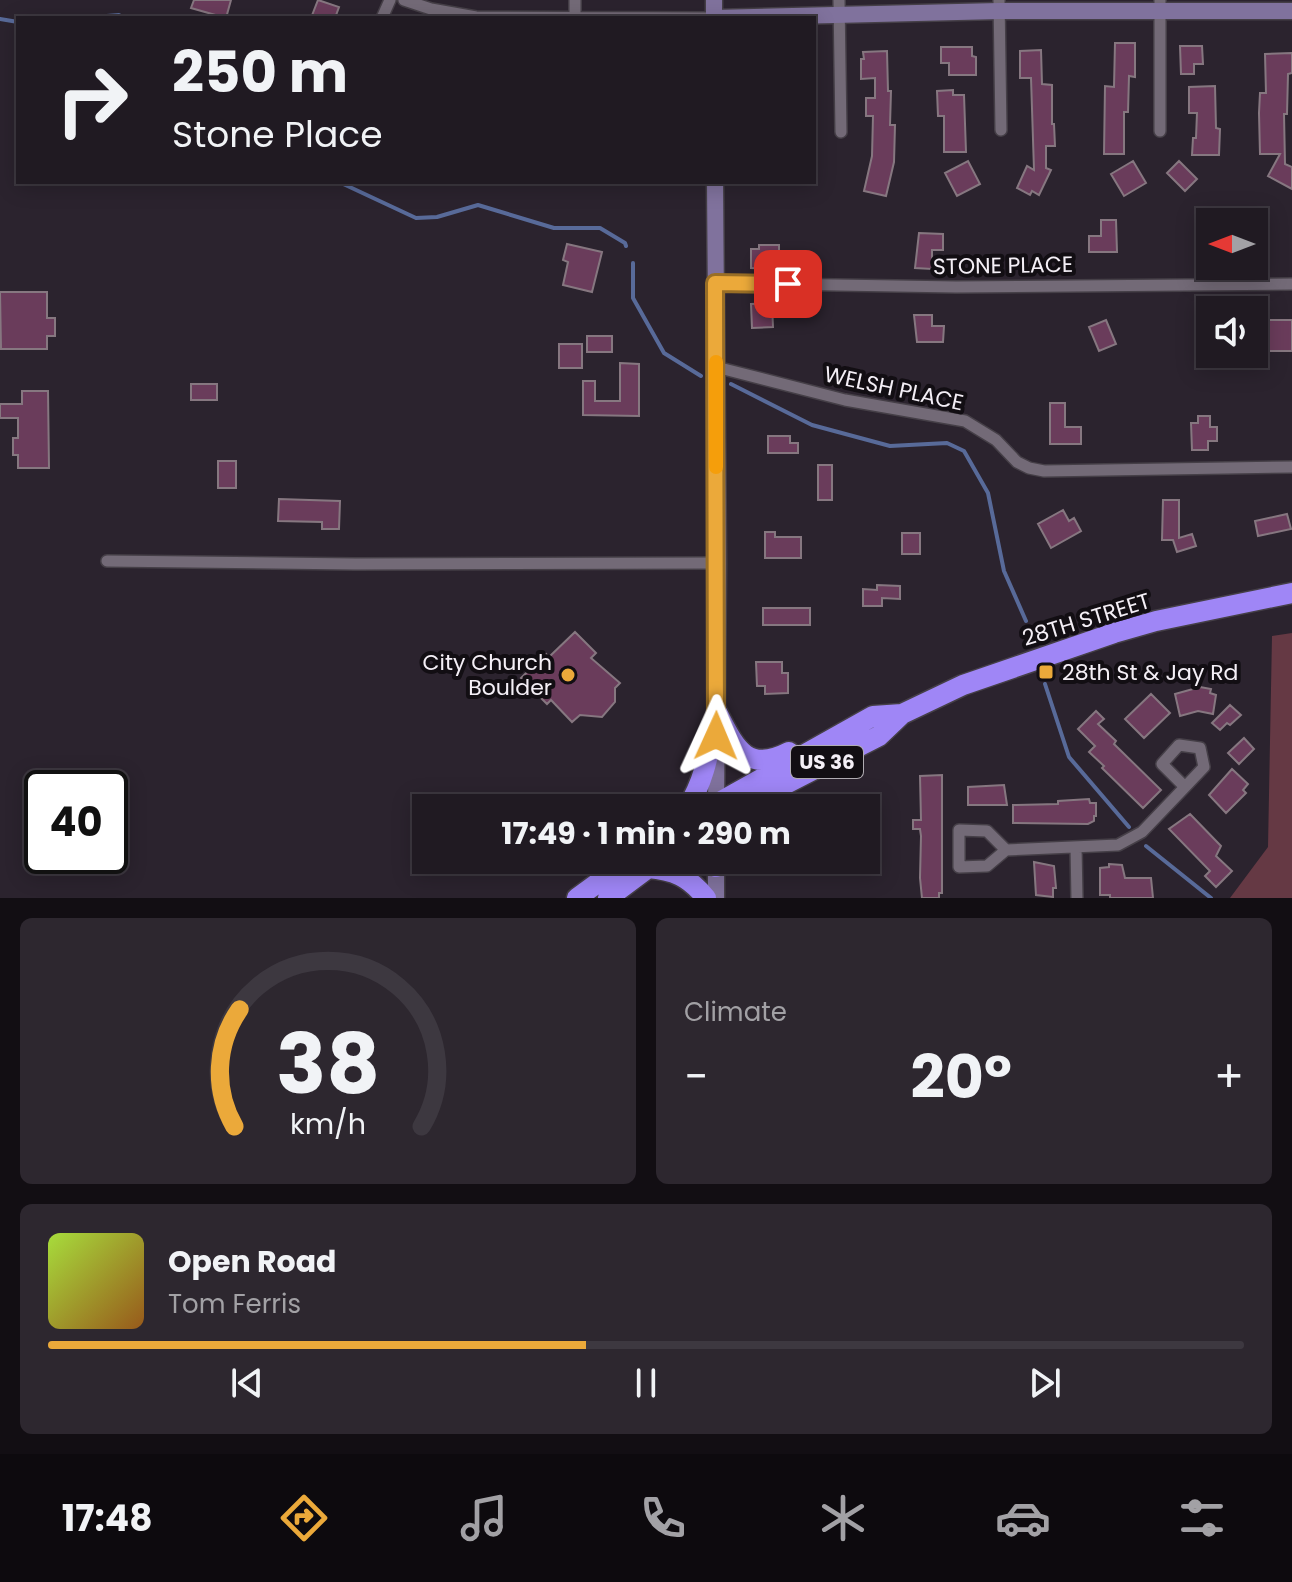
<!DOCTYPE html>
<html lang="en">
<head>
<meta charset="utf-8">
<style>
  :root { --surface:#201a22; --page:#2d272f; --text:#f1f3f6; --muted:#a2a1a5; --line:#3d3840; --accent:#eba93a }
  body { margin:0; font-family:Poppins,sans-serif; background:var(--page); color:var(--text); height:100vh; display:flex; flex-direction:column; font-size:30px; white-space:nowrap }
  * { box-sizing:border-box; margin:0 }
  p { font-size:26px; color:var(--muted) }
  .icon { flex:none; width:44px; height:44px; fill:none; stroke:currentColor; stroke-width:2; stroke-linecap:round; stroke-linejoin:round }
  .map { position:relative; height:898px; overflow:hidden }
  .side { display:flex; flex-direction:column; gap:20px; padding:20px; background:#120e13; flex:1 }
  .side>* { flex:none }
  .guide { position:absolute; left:16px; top:16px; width:800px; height:168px; border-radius:0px; box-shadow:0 4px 20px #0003,0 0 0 2px var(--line); background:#201a22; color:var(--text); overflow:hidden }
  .needle { width:52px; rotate:270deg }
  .tools { position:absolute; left:1196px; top:208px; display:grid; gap:16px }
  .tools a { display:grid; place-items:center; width:72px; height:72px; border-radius:0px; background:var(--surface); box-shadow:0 4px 20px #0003,0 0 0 2px var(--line); font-size:40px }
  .speed { position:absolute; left:24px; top:770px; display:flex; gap:16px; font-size:40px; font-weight:700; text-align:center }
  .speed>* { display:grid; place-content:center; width:104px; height:104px; border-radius:50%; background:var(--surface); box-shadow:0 4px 20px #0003,0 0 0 2px var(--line); line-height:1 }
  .speed .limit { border:4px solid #111; border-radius:12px; background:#fff; color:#111 }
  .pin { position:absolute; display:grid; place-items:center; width:68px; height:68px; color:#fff; margin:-34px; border-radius:16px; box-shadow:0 4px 12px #0006 }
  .me { position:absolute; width:88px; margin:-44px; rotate:1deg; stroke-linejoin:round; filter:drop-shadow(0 0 6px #0008) }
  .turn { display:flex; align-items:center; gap:28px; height:168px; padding:0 24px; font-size:36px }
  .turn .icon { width:104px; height:104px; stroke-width:2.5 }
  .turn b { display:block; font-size:56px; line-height:68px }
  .big { font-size:60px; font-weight:700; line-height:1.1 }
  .side .widget { flex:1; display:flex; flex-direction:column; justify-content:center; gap:12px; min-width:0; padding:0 28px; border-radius:12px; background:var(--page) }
  .side .dial { align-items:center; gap:0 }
  .dial svg { height:208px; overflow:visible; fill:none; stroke:var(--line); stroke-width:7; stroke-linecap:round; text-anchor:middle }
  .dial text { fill:var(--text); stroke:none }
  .song { display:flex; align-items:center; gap:24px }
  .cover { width:96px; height:96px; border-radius:12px; background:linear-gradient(135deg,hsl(80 70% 55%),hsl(30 70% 35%)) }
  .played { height:8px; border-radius:4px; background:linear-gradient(90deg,var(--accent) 45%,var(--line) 45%) }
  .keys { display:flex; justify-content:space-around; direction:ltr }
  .heat { display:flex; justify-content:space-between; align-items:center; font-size:44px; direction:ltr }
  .side .tiles { flex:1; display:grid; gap:20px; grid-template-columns:1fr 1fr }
  .widget:last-child { grid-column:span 2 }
  .trip { position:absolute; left:412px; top:794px; width:468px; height:80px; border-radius:0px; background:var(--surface); box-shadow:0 4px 20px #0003,0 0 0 2px var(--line); font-weight:700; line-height:80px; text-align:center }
  .tabs { display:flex; height:128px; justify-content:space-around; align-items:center; background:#0d0a0e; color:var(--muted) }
  .tabs .icon { width:56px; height:56px }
  .tabs .current { color:var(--accent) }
  .tabs b { font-size:36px; color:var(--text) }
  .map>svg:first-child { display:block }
  .green { fill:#653944 }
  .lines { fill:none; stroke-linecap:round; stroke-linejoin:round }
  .stream { stroke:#586a99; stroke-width:4 }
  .building { fill:#6a3c5b; stroke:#867780; stroke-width:2 }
  .street-casing { stroke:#453f47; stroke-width:14 }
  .secondary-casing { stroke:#453f47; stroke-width:19 }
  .highway-casing { stroke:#453f47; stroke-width:23 }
  .street { stroke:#736a77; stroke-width:11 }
  .secondary { stroke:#80729d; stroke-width:16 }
  .highway { stroke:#9f86f6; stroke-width:20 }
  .route-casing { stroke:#996e26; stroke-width:20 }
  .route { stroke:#eba93a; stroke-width:14 }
  .slow { stroke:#f59e0b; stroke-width:14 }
  .poi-dot { fill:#eba93a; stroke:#120e13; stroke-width:3 }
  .labels { text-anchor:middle; stroke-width:8; stroke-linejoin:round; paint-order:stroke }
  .shield { fill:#120e13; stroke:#b0acb2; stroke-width:2 }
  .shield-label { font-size:20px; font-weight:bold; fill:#f4eff6 }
  .street-label { font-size:22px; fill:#f4eff6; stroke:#120e13 }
  .poi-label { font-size:22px; fill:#f4eff6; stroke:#120e13; text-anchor:end }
</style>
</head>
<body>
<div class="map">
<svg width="1292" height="898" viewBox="0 0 1292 898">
  <rect width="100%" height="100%" fill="#2b232e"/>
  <path class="green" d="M1292,633v265h-62l38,-51 4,-211z"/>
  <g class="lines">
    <path class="stream" d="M82,18l37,-3 3,3
      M0,19l18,3
      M339,182l77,36 21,-1 41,-12 76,23h46l25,15 1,3
      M633,263v35l31,55 37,23
      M731,384l81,41 78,21 57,-3 17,8 24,42 16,78 22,50
      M1045,684l24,73 60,70
      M1146,846l65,52"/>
  </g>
  <path class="building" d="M194,0h37l-5,18 -35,-10z
    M318,0l21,7 -4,11h-24z
    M1115,43h20v34l-6,-1 -1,36h-4v42h-20l1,-68 9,1z
    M1180,46h22l1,18h-9v10h-13z
    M941,47h31v9l4,1v18h-27v-12h-8z
    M1041,50l1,34 10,1v39h2l1,22h-9v22l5,2 -12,25 -7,-4 -2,4 -13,-7 10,-22 7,4 -3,-92h-11v-27z
    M887,51l1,40h3l-1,34h5l-1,37 -8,34 -22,-5 8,-35 1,-40h-7v-18h9v-20l-14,1v-20h3l-1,-7z
    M1292,53v20l-4,1 -1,40h-3l1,50 7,3v22l-24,-13 12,-22h-20l-1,-41 1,-20h6l-1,-39z
    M1215,86l1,42 4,1 -1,26h-27l1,-17h3l1,-25h-8v-26z
    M953,90v5h11l2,57h-22v-36h-6l-1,-25z
    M968,161l12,23 -23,12 -12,-23z
    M1133,161l13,22 -22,13 -13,-22z
    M1179,161l18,18 -12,12 -18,-18z
    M1101,220h15l1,32h-28v-16h12z
    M919,233l24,1v16h-11v19l-17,-1z
    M567,244l35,8 -10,40 -29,-7 5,-23 -5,-2z
    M759,245h20v24l-28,-1v-19h8z
    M0,292h47v26h8v18h-8v13h-46z
    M772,303l1,24 -21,1 -1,-24z
    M914,315h18v11h12l-1,16h-26z
    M1106,320l10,24 -17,7 -10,-24z
    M1262,320h30v31h-23v-16l-7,-1z
    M587,336h25v16h-25z
    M559,344h23v24h-23z
    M620,363l19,1v52l-56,-1v-34h12v20h25z
    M191,384h26v16h-26z
    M22,391h26l1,77h-31v-13h-5v-17h5v-20h-18v-14h22z
    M1050,403h15v24h16v17h-31z
    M1198,416h12v11h7v14h-9v9h-16l-1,-27h7z
    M768,436h22v7h8v10h-30z
    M218,461h18v27h-18z
    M818,465h14v35h-14z
    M279,499l61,2 -1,28h-17v-7l-44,-1z
    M1163,500h16v38l13,-4 4,12 -19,6 -4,-12h-11z
    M1063,510l6,11 5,-3 7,13 -30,17 -13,-24z
    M1287,514l4,15 -33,7 -3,-15z
    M765,532h10v5h26v21h-36z
    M902,533h18v21h-18z
    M877,585l23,1v13l-18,-1v8h-19v-17l14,1z
    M763,608h47v17h-47z
    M575,632l21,21 -5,5 29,25 -5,5v14l-13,15 -22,-2 -8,7 -21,-22 -4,4 -26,-26 25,-24 3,3z
    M756,662h26v11h6v20l-23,1v-8h-8z
    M1200,687l11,2 -1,4 6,2 -3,19 -15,-3 -18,5 -5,-22z
    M1151,694l19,19 -26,25 -19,-19z
    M1230,705l11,10 -11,10 -3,-2 -7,7 -8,-7z
    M1096,711l8,8 -6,5 18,17 -2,3 47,46 -18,18 -41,-40 2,-2 -15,-14 6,-6 -17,-17z
    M1244,738l10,11 -15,15 -11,-11z
    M1232,769l16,15 -5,6 3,3 -20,20 -17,-18z
    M942,775v118h-3v5h-17l-2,-20 1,-42 -1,-7h-7v-9h8l-1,-44z
    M1004,785l3,20h-39v-18z
    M1089,799l1,4h6v13h-2v5l-6,3 -75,-1v-18l45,-1v-3z
    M1190,814l31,32 -5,10 16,15 -16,16 -11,-11 5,-5 -41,-42z
    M1034,862l20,4 2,22h-3v9l-17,-2z
    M1109,864l13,1 3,13h26l2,20h-43v-3h-10v-27l9,-1z"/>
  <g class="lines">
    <g class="street-casing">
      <path id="street" d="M404,0l27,9 45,8 238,1
        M839,0l2,132
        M999,0l2,130
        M1160,0v131
        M382,18l8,-18
        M575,18v-18
        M715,283l241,4 336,-3
        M716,367l129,33 120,21 31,19 21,22 12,6 15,3 248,-4
        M107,561l248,3 363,-1
        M1179,745l21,3 4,19 -19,20 -23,-23z
        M959,830l28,1 19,19 -19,16 -28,1z
        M1076,847l1,51
        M1006,850l112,-5 24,-13 43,-45"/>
    </g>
    <g class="secondary-casing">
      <path id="secondary" d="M714,0v18
        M714,18l285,-7h293
        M715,182l3,381 -2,245
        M716,860v38"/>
    </g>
    <g class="highway-casing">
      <path id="highway" d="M717,712c18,35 29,62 72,40
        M687,808c19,-29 23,-63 30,-96
        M709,808l164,-92 29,-2
        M739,808l140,-72 23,-22 61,-29 151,-52 42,-12 136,-28
        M716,867l3,-7
        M648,868c26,2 41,9 58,30
        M577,898l52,-38
        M608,898l51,-38"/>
    </g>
    <use href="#street" class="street"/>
    <use href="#secondary" class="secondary"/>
    <use href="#highway" class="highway"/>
  </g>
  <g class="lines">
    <g class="route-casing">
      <path id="route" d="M716,736l-1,-453 73,1"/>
    </g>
    <use href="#route" class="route"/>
    <path class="slow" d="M716,362v105"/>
  </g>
  <g class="poi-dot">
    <rect x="1038" y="664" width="16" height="16" rx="4"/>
    <circle cx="568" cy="675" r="8"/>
  </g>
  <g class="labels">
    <rect class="shield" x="791" y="746" width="72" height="32" rx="6"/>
    <g class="shield-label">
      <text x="827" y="769">US 36</text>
    </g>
    <g class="street-label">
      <text transform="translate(1003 265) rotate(-1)" y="8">STONE PLACE</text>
      <text transform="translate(894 388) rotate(12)" y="8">WELSH PLACE</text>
      <text transform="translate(1086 619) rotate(-17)" y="8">28TH STREET</text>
    </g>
    <g class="poi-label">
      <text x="552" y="670">City Church<tspan x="552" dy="25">Boulder</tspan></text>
      <text x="1062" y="680" text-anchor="start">28th St &amp; Jay Rd</text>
    </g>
  </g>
</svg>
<div class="tools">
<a><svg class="needle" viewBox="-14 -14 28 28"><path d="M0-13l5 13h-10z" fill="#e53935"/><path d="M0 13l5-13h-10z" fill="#a2a1a5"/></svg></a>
<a><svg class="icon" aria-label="sound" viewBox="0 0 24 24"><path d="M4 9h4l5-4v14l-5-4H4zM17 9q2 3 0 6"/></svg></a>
</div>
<div class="speed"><div class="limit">40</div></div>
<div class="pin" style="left:788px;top:284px;background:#d93025"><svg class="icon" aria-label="arrive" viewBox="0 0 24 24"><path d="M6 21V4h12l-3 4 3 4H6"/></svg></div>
<svg class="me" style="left:716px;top:736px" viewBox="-20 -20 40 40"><path d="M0-17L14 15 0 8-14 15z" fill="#eba93a" stroke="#fff" stroke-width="4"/></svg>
<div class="trip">17:49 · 1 min · 290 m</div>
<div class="guide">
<div class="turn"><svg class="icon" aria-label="right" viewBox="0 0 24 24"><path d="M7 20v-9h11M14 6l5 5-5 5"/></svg><div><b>250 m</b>Stone Place</div></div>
</div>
</div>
<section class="side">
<div class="tiles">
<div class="widget dial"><svg viewBox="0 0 100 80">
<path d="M14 69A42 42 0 1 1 86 69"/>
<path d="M14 69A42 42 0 0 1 16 24" stroke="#eba93a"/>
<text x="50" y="56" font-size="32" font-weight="700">38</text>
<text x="50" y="72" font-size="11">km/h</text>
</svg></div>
<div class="widget"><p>Climate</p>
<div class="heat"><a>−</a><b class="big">20°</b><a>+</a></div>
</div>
<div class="widget">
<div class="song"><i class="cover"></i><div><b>Open Road</b><p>Tom Ferris</p></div></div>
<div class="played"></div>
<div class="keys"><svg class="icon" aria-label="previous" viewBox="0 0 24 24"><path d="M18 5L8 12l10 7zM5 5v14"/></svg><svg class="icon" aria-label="pause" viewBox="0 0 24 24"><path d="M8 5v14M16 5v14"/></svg><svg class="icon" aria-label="next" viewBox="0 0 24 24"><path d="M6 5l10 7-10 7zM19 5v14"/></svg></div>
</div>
</div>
</section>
<nav class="tabs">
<b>17:48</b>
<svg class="icon current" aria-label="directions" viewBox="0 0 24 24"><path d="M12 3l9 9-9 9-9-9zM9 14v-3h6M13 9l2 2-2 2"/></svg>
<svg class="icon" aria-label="music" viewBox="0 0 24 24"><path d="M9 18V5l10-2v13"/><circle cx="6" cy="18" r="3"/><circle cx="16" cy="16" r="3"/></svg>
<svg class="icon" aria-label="phone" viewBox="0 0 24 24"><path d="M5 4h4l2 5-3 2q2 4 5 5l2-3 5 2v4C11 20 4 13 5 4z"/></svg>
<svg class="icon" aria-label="climate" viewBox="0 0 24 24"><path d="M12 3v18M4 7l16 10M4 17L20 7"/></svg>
<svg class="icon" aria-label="car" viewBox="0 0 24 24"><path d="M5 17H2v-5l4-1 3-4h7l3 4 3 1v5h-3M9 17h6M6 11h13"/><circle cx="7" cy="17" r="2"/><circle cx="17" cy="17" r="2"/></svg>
<svg class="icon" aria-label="filters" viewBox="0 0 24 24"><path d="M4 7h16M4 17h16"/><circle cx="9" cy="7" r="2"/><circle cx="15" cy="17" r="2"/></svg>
</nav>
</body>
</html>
